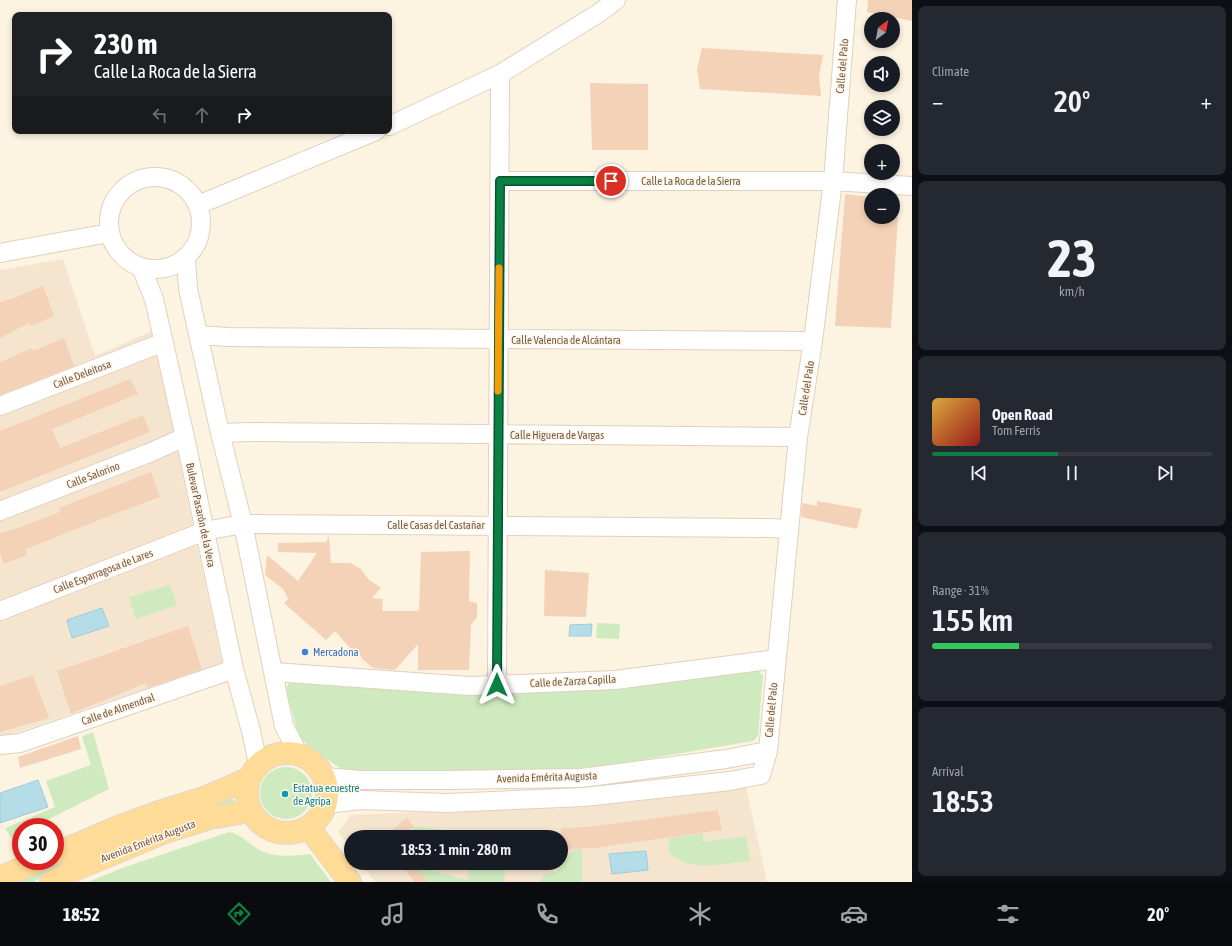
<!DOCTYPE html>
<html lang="en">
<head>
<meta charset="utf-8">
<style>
  :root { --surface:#171b24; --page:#242831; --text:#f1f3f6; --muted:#9ea1a6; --line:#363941; --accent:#0b8043 }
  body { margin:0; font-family:"Asap Condensed",sans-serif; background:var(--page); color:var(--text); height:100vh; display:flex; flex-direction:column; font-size:15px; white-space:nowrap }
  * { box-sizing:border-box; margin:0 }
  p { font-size:13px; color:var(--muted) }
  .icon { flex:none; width:22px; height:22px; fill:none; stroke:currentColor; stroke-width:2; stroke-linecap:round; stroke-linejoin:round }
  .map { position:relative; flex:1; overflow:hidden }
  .side { display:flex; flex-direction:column; gap:6px; padding:6px; background:#0d0f14; width:320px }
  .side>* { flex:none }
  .top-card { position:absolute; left:12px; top:12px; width:380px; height:122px; border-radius:8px; box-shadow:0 2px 6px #0003; background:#202124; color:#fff; overflow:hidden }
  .needle { width:26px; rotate:32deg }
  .controls { position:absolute; left:864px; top:12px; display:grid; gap:8px }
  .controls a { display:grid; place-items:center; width:36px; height:36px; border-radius:50%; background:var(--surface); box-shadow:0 2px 6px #0003; font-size:20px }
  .speed { position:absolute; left:12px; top:818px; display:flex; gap:8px; font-size:20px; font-weight:700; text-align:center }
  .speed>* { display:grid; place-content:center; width:52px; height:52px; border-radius:50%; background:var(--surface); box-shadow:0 2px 6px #0003; line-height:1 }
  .speed .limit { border:6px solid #d22; background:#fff; color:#111 }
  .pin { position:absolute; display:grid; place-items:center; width:34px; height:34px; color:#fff; margin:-17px; border:2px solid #fff; border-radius:50%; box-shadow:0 1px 4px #0007 }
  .me { position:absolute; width:44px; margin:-22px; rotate:0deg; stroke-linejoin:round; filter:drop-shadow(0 0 3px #0008) }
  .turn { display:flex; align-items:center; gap:14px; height:84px; padding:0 16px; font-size:18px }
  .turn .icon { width:52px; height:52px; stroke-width:2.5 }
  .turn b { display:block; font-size:28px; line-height:34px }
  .lanes { display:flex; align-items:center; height:38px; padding:0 16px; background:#0003; justify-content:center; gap:20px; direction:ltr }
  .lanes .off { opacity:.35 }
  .big { font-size:30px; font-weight:600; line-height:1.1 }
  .side .tile { flex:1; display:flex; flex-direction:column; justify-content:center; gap:6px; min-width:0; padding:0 14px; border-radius:8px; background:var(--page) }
  .side .dial { align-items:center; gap:0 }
  .dial b { font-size:52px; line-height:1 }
  .song { display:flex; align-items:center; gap:12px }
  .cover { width:48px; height:48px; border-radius:6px; background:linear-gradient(135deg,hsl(40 70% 55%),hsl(0 70% 35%)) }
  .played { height:4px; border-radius:2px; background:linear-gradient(90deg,var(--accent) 45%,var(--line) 45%) }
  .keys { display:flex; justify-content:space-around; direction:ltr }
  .heat { display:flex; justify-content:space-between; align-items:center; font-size:22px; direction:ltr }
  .charge { height:6px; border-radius:3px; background:linear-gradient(90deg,#34c759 31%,var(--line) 0) }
  .trip { position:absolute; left:344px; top:830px; width:224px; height:40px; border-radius:20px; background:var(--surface); box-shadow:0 2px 6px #0003; font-weight:600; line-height:40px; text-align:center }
  .tab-bar { display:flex; height:64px; justify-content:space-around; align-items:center; background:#090b0e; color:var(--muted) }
  .tab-bar .icon { width:28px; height:28px }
  .tab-bar .on { color:var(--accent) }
  .tab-bar b { font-size:18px; color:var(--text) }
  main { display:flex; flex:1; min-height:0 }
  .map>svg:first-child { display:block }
  .residential { fill:#f5e5cf }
  .green { fill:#cfeabf }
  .water { fill:#b5dde7; stroke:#9bcdd9 }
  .building { fill:#f3d2b8 }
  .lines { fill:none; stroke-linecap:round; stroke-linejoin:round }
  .minor-casing { stroke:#e1d0bd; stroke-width:20 }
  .major-casing { stroke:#ded7d3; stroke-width:24 }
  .minor { stroke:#fff; stroke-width:18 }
  .major { stroke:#fedc97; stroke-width:22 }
  .route-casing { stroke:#07532c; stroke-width:10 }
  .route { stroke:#0b8043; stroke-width:7 }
  .slow { stroke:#f59e0b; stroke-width:7 }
  .shop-dot { fill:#3f7fe0; stroke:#fff7e8; stroke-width:1.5 }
  .culture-dot { fill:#0f9aa8; stroke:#fff7e8; stroke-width:1.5 }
  .labels { text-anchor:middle; stroke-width:3; stroke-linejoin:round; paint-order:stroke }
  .street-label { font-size:11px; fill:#755947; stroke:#fff7e8 }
  .shop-label { font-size:11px; fill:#366cbe; stroke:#fff7e8; text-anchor:start }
  .culture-label { font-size:11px; fill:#0d838f; stroke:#fff7e8; text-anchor:start }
</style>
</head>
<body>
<main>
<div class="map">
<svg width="912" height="882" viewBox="0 0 912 882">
  <rect width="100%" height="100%" fill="#fdf3e1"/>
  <path class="residential" d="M63,259l32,97 57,-25 71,336h-13l-207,70h-3v-467z
    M746,787l21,95h-392l-14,-19h200v-26h-210v12l-13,-17 13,-17 72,-3 34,1 65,-7 7,3 117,-9 72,-10z"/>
  <path class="green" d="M170,585l7,20 -41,14 -7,-22z
    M597,623l23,1 -1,15 -23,-1z
    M757,670l6,5 -5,61 -5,5 -159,27 -75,6 -174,-3 -13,-8 -33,-25 -13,-49 4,-8 163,11z
    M93,732l16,57 -76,38h-12v6l-10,5 -6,-10 50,-21 -9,-26 45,-16 -9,-28z
    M260 793a26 26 0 1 1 52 0a26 26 0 1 1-52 0Z
    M232,799l3,2 -1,3 -162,58 -39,20h-17v-1l54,-25 130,-48z
    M414,827l46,4v6h-51z
    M229,832c11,2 19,11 29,17 16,9 35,7 52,5l21,28h-243l34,-14z
    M703,833v9l43,-6 4,25 -46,5 -20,-3 -15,-10v-15z
    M574,849h8v33h-42l5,-8 12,-2z
    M413,863h18l2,8 34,9 5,-16h32l1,18h-91l-1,-7 6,-5z"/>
  <path class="water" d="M102,608l7,18 -37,12 -5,-18z
    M592,624l-1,12h-22l1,-11z
    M38,780l10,27 -48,16v-30z
    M646,851l2,19 -36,4 -3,-20z"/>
  <path class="building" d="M868,0h44v21l-45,-9z
    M702,48l121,7 -4,21 2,20 -121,-7 -3,-20z
    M590,83l58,1v66h-56z
    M845,194l26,3v20h27l-7,111 -56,-2z
    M43,286l11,30 -24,10 -1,-3 -29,15v-36l11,-3z
    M64,338l10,28 -74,29v-33l32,-14 1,3z
    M130,379l8,15 -86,35 8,19 83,-33 7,17 -150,60v-61z
    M151,472l9,25 -35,13 -99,39 1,6 -23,9 -4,-11v-20l21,-6 39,-15 -1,-4z
    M817,501l45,8 -5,20 -56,-12 1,-14 15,3z
    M329,536l2,27h19l11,6 7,10 13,9 -9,10 11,1 -1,12h37l2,-59 49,-1 -1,50 8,2v14l-6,8 -2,45h-51v-26l-23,26 -22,-2 -11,-9 -4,-8 -9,-4 -14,-16 -9,9 -42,-37 4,-4 -5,-10 -18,-14 2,-20 31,26 19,-28 -39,-1v-9l48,-1z
    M545,570l44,3 -3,44 -42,-1z
    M188,626l14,43 -55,19 -1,-5 -75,31 -14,-43z
    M33,675l16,43 -49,14v-46z
    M78,736l3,13 -61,19 -2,-11z
    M718,810l4,20 -128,18 -33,2v-22l27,-1z
    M407,818l7,9 -14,10h-17z
    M400,863h13l15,19h-13z"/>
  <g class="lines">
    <g class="minor-casing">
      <path id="minor" d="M389,126l111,-52 99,-61 17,-13
        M109 223a46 46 0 1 1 92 0a46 46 0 1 1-92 0Z
        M500,181h333l79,5
        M198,205l178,-74
        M0,253l109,-20
        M186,258l2,31 32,144 23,91 41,202 15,29
        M141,267l13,32 31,138 49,232 17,62 7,33
        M199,335l29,2 585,4
        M0,406l164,-64
        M220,433l30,-1 548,5
        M0,511l149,-58 36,-16
        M0,611l205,-80 38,-7 527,4 18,1
        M274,672l196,14 145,-6 161,-21
        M497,685l3,-611
        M0,745l20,-2 214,-74
        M324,777l37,3h88l132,-2 145,-19 42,-8
        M326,804l35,-4 85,3 138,-6 146,-16 31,-6 7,-24 30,-314 15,-96 20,-160 14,-181"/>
    </g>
    <g class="major-casing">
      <path id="major" d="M247 793a40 40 0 1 1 80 0a40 40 0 1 1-80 0Z
        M309,828l41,54
        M55,854l63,-27 44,-16 42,-13 44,-19
        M0,879l6,-4 33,-14
        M51,882l25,-13 89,-37 45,-14 40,-7"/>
    </g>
    <use href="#minor" class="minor"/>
    <use href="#major" class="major"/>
  </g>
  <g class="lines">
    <g class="route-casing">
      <path id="route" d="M497,685l3,-504h111"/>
    </g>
    <use href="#route" class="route"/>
    <path class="slow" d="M498,391l1,-123"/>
  </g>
  <circle class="shop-dot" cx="305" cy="652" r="4"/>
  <circle class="culture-dot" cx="285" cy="794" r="4"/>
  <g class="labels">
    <g class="street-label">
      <text transform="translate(842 66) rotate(-85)" y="4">Calle del Palo</text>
      <text x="691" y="185">Calle La Roca de la Sierra</text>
      <text x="566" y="344">Calle Valencia de Alcántara</text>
      <text transform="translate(82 374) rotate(-21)" y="4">Calle Deleitosa</text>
      <text transform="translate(806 388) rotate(-81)" y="4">Calle del Palo</text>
      <text x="557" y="439">Calle Higuera de Vargas</text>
      <text transform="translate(93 475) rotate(-21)" y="4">Calle Salorino</text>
      <text transform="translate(201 515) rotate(78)" y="4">Bulevar Pasarón de la Vera</text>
      <text x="436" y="529">Calle Casas del Castañar</text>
      <text transform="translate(103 571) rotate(-21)" y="4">Calle Esparragosa de Lares</text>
      <text transform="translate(573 681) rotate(-3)" y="4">Calle de Zarza Capilla</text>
      <text transform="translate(118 709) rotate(-19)" y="4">Calle de Almendral</text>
      <text transform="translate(771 710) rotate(-85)" y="4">Calle del Palo</text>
      <text transform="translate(547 777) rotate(-2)" y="4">Avenida Emérita Augusta</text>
      <text transform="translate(148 841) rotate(-21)" y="4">Avenida Emérita Augusta</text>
    </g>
    <g class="shop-label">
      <text x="313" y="656">Mercadona</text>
    </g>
    <g class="culture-label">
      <text x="293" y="792">Estatua ecuestre<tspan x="293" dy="13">de Agripa</tspan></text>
    </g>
  </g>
</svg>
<div class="controls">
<a><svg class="needle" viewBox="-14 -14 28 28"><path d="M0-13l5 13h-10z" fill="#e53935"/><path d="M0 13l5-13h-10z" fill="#9ea1a6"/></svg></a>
<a><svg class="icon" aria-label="sound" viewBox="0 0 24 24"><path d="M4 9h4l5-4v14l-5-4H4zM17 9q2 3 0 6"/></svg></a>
<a><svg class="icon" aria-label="layers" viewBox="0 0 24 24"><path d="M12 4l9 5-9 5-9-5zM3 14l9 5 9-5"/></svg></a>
<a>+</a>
<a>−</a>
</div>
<div class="speed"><div class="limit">30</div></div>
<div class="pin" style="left:611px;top:181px;background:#d93025"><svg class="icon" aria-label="arrive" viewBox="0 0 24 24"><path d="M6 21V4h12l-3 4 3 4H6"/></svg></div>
<svg class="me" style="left:497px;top:685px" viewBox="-20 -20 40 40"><path d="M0-17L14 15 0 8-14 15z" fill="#0b8043" stroke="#fff" stroke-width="4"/></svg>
<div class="trip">18:53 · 1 min · 280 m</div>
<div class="top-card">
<div class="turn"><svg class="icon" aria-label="right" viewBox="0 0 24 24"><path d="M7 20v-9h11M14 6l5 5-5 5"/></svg><div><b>230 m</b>Calle La Roca de la Sierra</div></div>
<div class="lanes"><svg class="icon off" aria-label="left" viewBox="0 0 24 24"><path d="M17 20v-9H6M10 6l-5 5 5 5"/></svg><svg class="icon off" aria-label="ahead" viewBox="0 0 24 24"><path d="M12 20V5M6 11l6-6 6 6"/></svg><svg class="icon" aria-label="right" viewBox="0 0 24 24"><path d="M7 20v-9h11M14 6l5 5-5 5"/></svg></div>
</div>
</div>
<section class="side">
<div class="tile"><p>Climate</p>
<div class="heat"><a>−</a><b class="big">20°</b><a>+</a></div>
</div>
<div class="tile dial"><b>23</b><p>km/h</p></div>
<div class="tile">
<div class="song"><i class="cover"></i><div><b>Open Road</b><p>Tom Ferris</p></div></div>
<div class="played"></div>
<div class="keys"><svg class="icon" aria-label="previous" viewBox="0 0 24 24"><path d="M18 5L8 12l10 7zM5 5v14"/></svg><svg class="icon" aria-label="pause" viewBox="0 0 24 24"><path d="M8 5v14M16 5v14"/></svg><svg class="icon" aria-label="next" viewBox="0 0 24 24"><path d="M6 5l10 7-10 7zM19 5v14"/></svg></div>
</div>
<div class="tile"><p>Range · 31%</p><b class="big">155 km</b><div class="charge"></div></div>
<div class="tile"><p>Arrival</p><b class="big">18:53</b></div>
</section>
</main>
<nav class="tab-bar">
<b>18:52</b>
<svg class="icon on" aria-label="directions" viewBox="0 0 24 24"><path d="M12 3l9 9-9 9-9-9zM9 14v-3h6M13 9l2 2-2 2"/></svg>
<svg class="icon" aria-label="music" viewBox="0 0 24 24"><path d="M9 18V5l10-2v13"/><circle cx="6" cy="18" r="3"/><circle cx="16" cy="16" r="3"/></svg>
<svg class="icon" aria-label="phone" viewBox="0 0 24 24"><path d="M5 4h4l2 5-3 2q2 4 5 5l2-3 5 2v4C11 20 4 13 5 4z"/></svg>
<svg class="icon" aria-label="climate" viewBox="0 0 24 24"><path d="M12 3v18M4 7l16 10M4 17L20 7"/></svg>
<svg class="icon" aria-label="car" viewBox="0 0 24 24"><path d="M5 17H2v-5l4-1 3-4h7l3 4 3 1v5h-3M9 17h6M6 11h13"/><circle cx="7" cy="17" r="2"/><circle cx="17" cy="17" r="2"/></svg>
<svg class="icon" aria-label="filters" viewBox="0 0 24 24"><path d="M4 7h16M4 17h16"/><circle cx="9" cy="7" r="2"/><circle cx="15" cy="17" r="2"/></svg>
<b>20°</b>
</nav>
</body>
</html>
